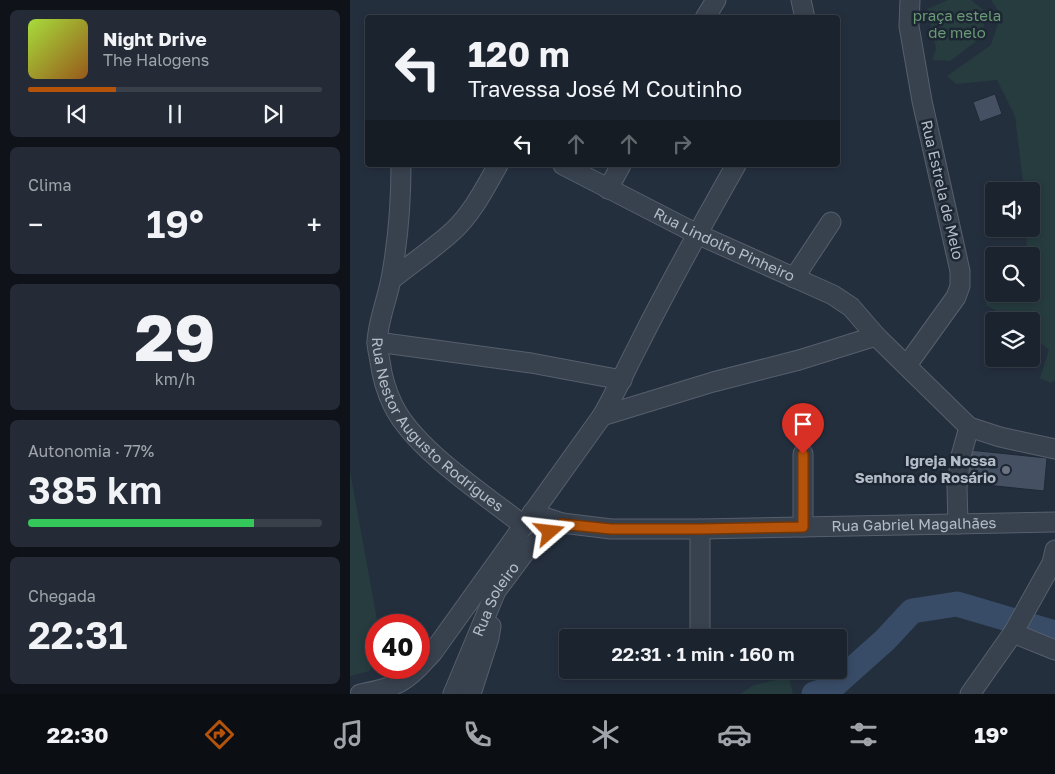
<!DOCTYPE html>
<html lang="pt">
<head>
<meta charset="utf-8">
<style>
  :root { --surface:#1b232e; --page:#242b36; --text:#f1f3f6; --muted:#a0a4aa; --line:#39404a; --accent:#b45309 }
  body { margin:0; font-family:"Golos Text",sans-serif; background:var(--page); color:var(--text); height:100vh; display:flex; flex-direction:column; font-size:19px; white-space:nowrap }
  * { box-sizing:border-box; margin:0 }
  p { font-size:16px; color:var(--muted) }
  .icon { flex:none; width:28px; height:28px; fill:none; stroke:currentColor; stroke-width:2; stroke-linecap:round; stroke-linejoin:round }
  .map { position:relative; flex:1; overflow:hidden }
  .drawer { display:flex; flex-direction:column; gap:10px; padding:10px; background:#0f1319; width:350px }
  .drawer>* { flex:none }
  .banner { position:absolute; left:15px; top:15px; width:475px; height:152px; border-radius:5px; box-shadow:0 2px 8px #0003,0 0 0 1px var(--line); background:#1b232e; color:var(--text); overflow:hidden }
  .controls { position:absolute; left:635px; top:182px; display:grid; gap:10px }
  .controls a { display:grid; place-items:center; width:55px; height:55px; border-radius:5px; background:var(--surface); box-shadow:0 2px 8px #0003,0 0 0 1px var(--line); font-size:25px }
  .speed { position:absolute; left:15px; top:614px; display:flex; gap:10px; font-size:25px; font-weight:700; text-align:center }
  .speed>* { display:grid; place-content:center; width:65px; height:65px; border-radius:50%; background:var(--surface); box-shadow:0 2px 8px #0003,0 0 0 1px var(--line); line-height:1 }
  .speed .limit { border:8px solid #d22; background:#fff; color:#111 }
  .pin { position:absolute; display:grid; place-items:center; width:42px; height:42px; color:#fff; margin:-51px -21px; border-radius:50% 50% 50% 0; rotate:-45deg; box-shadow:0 0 5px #0007 }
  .pin .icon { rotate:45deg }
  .me { position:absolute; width:55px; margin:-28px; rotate:73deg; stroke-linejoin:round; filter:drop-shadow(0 0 4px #0008) }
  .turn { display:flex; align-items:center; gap:18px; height:105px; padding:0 20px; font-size:22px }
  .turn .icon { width:65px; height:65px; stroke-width:2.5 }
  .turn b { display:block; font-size:35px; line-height:42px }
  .lanes { display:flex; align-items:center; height:48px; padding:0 20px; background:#0003; justify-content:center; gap:25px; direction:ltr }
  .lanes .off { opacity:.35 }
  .big { font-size:38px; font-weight:600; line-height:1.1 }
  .drawer .tile { flex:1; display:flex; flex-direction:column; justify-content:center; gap:8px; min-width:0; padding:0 18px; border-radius:8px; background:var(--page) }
  .drawer .dial { align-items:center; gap:0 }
  .dial b { font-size:65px; line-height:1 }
  .song { display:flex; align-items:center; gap:15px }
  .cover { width:60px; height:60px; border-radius:8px; background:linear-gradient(135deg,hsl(80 70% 55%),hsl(30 70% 35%)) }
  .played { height:5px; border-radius:2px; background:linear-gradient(90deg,var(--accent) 30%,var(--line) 30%) }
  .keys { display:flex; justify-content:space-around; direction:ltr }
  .heat { display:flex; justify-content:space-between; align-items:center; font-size:28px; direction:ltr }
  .charge { height:8px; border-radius:4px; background:linear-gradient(90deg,#34c759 77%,var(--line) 0) }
  .trip { position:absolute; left:209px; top:629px; width:288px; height:50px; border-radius:5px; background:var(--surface); box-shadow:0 2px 8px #0003,0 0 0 1px var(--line); font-weight:600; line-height:50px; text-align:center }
  .tab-bar { display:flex; height:80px; justify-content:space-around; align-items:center; background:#0b0e12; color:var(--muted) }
  .tab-bar .icon { width:35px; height:35px }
  .tab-bar .selected { color:var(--accent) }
  .tab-bar b { font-size:22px; color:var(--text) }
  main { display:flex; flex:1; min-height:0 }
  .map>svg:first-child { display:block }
  .green { fill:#263c3f }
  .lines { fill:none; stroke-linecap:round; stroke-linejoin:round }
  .river { stroke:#394c67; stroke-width:25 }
  .building { fill:#455162; stroke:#1f2835 }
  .minor-casing { stroke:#565f6c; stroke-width:21 }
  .minor { stroke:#38414e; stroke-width:19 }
  .route-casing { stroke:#753606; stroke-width:12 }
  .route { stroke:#b45309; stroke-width:9 }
  .worship-dot { fill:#6b7280; stroke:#1d2633; stroke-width:2 }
  .labels { text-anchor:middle; stroke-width:5; stroke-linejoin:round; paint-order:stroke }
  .park-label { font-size:15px; fill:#6b9a76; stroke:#1d2633 }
  .street-label { font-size:15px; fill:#b4bcc9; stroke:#1d2633 }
  .poi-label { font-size:15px; font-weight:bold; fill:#b4bcc9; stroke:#1d2633; text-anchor:end }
</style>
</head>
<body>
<main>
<section class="drawer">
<div class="tile">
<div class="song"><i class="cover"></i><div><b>Night Drive</b><p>The Halogens</p></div></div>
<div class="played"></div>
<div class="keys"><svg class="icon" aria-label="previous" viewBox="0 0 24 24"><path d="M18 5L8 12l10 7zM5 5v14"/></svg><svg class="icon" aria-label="pause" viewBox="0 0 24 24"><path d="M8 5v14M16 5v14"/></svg><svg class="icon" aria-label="next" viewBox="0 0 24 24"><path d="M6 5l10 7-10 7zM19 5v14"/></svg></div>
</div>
<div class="tile"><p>Clima</p>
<div class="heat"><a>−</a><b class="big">19°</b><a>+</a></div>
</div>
<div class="tile dial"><b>29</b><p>km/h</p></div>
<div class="tile"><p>Autonomia · 77%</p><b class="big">385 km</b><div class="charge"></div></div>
<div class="tile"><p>Chegada</p><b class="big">22:31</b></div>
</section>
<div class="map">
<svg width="705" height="694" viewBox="0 0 705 694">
  <rect width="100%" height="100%" fill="#242f3e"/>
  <path class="green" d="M598,0h23l15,12 -4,25 -32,24 -18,-1 4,-11 -9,-40z
    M641,0h64v380l-4,3 -11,-5 9,-28 -18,-14v-15h-18l-27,-16 2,-17 6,-3v9h37v-38h-5l1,-27h4v-38h-7l-9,-75 -18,-36 -41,4 -9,-8 44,-31 10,-30z
    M0,471l28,154h-2v21l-6,25 -20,5z
    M439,677l4,17h-53l14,-9z"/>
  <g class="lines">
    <path class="river" d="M464,694l16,-5 55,-49 27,-29 45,-7 98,29"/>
  </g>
  <path class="building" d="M645,94l7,20 -22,8 -7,-20z
    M619,450l78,8 -3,33 -78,-8z"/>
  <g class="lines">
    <g class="minor-casing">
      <g id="minor">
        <path d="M451,0l4,18"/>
        <path d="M355,18l11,-18"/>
        <path id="s1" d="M51,165c0,38 -3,76 -10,114 -4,21 -13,42 -14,63 0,6 2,13 3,19 2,15 6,30 13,44 21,44 91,89 130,120"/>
        <path id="s2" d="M213,165l134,69 136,61 18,12 25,29 93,91 31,10 55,12"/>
        <path d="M258,189l13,-24"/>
        <path d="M444,278l37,-56"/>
        <path d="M41,280c20,-16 42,-31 61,-48 20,-18 33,-44 46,-67"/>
        <path d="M27,342l154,21 91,17"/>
        <path d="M557,365l49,-68 4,-11v-15l-38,-170 -13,-75 1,-26"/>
        <path d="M252,416l111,-34 86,-22 77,-24"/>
        <path id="s3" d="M182,513l30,10 49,6h89l355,-7"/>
        <path d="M608,524l-1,-37 4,-31 8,-29"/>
        <path d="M453,527v-73"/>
        <path d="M350,529v107"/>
        <path d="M663,633l42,17"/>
        <path d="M69,667l14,-15 169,-236c13,-22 23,-45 35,-68 31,-62 65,-123 99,-183"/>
        <path d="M10,694c25,-5 39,-7 58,-26"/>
        <path id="s4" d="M103,694l43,-103 32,-43 34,-25"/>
        <path d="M121,694l18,-56 2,-12"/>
        <path d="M620,694l43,-61 39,-70 3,-13"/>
      </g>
    </g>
    <use href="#minor" class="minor"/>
  </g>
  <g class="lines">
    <g class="route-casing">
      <path id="route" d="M200,532l12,-8 49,5h89l103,-2v-73"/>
    </g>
    <use href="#route" class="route"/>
  </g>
  <circle class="worship-dot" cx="656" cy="470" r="5"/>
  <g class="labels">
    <g class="park-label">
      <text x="607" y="21">praça estela<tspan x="607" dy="17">de melo</tspan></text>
    </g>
    <g class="street-label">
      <text transform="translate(592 190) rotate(77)" y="5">Rua Estrela de Melo</text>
      <text dy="5" stroke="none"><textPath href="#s2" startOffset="180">Rua Lindolfo Pinheiro</textPath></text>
      <text dy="5" stroke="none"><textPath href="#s1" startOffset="285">Rua Nestor Augusto Rodrigues</textPath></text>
      <text dy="5" stroke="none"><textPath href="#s3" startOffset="384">Rua Gabriel Magalhães</textPath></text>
      <text dy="5" stroke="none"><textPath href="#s4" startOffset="104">Rua Soleiro</textPath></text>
    </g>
    <g class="poi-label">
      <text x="646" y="466">Igreja Nossa<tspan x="646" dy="17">Senhora do Rosário</tspan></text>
    </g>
  </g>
</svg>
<div class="controls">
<a><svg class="icon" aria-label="sound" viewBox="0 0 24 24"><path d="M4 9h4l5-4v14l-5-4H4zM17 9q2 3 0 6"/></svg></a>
<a><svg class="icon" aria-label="search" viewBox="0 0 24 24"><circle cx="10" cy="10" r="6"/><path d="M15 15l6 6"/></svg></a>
<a><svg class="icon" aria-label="layers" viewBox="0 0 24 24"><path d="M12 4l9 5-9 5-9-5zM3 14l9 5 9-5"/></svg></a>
</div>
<div class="speed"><div class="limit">40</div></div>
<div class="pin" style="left:453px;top:454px;background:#d93025"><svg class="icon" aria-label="arrive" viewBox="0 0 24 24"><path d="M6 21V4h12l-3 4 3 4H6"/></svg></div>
<svg class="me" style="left:200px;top:532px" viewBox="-20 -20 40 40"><path d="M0-17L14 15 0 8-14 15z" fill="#b45309" stroke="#fff" stroke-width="4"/></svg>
<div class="trip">22:31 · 1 min · 160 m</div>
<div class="banner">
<div class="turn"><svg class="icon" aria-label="left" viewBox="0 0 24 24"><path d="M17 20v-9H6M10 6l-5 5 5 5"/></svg><div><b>120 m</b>Travessa José M Coutinho</div></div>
<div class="lanes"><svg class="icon" aria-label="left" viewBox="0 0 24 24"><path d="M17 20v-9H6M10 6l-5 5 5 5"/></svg><svg class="icon off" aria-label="ahead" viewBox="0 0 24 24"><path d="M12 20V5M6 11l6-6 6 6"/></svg><svg class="icon off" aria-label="ahead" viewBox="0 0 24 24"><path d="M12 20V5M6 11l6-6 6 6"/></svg><svg class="icon off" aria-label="right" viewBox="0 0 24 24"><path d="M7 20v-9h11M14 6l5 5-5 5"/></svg></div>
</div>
</div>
</main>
<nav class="tab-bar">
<b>22:30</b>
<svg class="icon selected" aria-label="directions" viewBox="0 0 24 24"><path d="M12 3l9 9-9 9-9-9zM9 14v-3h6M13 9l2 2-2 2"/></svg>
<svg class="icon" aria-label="music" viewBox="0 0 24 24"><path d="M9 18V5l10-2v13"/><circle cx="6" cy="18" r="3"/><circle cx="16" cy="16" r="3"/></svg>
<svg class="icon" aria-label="phone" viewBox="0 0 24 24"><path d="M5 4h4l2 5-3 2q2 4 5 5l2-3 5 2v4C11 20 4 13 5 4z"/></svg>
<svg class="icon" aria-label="climate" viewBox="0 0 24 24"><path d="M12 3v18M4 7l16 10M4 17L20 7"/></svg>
<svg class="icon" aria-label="car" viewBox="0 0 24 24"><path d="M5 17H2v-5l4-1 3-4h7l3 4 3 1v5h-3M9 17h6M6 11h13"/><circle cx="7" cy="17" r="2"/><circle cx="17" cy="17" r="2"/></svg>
<svg class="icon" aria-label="filters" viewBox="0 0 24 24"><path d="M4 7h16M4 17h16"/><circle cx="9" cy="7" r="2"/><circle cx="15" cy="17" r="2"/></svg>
<b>19°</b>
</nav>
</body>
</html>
